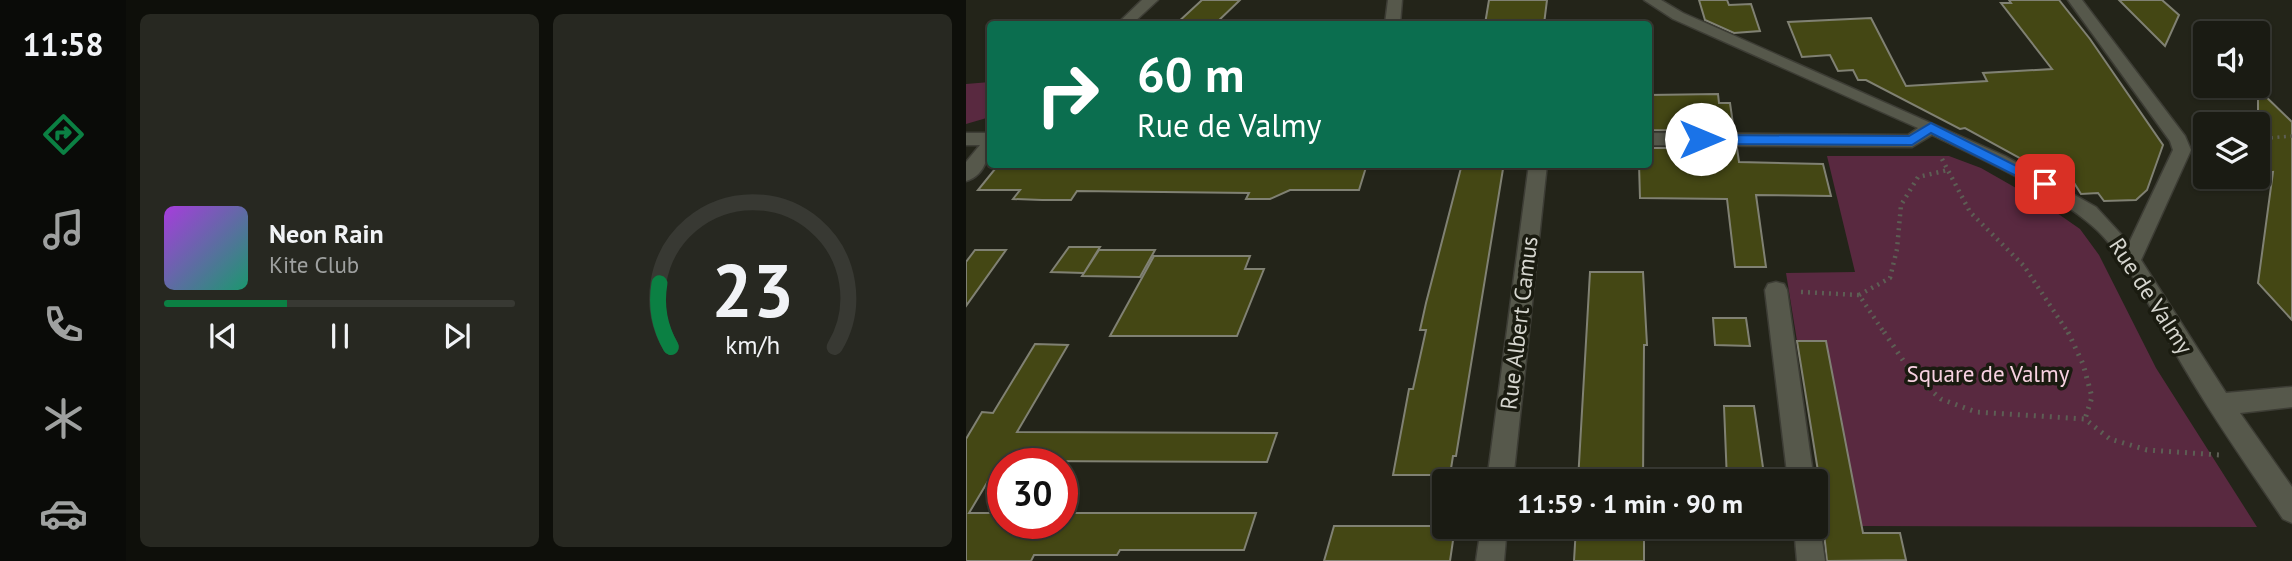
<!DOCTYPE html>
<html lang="fr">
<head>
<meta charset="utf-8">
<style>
  :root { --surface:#1a1b13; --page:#272821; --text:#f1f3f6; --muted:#9fa1a0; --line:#383933; --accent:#0b8043 }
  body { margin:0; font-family:"PT Sans",sans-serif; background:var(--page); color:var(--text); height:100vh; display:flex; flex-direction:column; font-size:26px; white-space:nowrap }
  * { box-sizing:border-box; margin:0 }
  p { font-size:23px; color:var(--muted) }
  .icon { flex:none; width:38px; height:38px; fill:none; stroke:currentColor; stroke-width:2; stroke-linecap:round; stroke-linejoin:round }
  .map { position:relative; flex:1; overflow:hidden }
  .drawer { display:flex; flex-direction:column; gap:14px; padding:14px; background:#0e0f0a; width:840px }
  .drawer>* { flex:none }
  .hud { position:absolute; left:21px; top:21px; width:665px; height:147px; border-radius:7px; box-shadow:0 2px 5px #0004,0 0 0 2px var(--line); background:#0b6e4f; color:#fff; overflow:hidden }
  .controls { position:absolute; left:1227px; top:21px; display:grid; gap:14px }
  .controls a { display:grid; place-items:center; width:77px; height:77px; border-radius:7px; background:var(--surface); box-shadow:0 2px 5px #0004,0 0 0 2px var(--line); font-size:35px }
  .speed { position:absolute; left:21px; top:448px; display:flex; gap:14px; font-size:35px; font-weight:700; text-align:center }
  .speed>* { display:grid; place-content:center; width:91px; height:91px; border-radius:50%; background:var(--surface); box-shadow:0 2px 5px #0004,0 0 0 2px var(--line); line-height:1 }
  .speed .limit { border:10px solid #d22; background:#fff; color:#111 }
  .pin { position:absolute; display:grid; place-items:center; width:60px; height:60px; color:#fff; margin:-30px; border-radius:14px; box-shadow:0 4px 10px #0006 }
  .me { position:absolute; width:77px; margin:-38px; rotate:90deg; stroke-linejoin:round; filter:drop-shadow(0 0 5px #0008) }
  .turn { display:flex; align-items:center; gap:24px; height:147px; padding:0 35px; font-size:32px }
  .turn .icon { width:91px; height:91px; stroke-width:2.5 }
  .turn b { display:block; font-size:49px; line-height:60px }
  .drawer .card { flex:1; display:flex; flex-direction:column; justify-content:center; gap:10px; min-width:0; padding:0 24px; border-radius:10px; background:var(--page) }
  .drawer .dial { align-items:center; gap:0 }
  .dial svg { height:182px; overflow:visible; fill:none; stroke:var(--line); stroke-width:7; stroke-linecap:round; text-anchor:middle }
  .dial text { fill:var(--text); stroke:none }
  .song { display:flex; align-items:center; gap:21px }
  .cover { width:84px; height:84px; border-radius:10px; background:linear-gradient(135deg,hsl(280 70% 55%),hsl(160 70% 35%)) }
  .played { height:7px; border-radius:4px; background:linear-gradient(90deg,var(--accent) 35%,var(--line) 35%) }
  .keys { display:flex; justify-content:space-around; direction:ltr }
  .drawer .tiles { flex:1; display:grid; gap:14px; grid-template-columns:repeat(2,1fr) }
  .trip { position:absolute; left:466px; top:469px; width:396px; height:70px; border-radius:7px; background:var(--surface); box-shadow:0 2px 5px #0004,0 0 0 2px var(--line); font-weight:800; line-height:70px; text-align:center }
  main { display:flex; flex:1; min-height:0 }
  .menu { display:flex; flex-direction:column; width:126px; justify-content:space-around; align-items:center; background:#0a0b08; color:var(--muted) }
  .menu .icon { width:49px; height:49px }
  .menu .current { color:var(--accent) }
  .menu b { font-size:32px; color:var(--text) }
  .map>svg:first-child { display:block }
  .green { fill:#592940 }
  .building { fill:#444714; stroke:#808173; stroke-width:2 }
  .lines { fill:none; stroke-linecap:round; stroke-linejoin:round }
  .minor-casing { stroke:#3d3d35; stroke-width:3 }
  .path-far2 { stroke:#5d5e54; stroke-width:3.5; stroke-dasharray:2 4.5; stroke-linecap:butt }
  .path-far1 { stroke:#5d5e54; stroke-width:4.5; stroke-dasharray:2 5; stroke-linecap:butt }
  .path { stroke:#5d5e54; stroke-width:5; stroke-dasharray:2 6; stroke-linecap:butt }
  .minor { fill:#56584b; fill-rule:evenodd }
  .route { fill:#1a73e8; stroke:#114b97; stroke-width:2 }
  .labels { text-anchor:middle; stroke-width:7; stroke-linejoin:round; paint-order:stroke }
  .street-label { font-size:23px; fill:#d6d6cf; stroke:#1a1b10 }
  .park-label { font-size:23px; fill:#f7d1e0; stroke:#1a1b10 }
</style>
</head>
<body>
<main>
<nav class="menu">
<b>11:58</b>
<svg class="icon current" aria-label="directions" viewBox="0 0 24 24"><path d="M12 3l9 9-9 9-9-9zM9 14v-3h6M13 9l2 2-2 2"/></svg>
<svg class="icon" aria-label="music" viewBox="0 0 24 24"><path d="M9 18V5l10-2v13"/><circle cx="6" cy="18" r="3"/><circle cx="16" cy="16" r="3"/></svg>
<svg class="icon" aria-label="phone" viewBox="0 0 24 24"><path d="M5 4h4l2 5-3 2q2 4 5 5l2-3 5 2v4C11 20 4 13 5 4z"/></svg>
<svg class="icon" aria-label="climate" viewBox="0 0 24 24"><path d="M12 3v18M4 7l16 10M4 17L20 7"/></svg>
<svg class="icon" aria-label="car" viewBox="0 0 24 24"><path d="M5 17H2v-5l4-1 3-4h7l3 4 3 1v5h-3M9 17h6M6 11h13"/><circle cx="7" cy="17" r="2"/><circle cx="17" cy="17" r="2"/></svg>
</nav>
<section class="drawer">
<div class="tiles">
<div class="card">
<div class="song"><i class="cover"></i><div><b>Neon Rain</b><p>Kite Club</p></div></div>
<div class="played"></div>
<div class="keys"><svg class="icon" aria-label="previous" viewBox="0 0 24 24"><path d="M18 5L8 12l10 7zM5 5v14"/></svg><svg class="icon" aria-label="pause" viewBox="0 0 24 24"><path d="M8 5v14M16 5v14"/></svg><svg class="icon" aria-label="next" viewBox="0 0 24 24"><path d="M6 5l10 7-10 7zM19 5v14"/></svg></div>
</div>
<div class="card dial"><svg viewBox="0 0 100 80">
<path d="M14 69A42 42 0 1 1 86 69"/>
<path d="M14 69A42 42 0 0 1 9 41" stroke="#0b8043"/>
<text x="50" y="56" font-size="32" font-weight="700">23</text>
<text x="50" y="72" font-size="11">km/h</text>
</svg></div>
</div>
</section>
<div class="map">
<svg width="1326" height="561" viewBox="0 0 1326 561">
  <rect width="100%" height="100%" fill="#232419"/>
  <path class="green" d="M24,82v35l-24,7v-40z
    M861,156h122l32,12 63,36 36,25 19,26 57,113 101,159 -396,-1 -35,-185h-29l-11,-68 69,-1z"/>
  <path class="building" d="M236,0h38l-25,24h-39z
    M523,0h58l-3,24h-59z
    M733,0h28l2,5 22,-1 9,27 -26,2 -29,-13z
    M1043,0h50l31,39 73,106 -16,45 -11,10 -32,1 -6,-8 -17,1 -10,-16h-15l-91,-50 -5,1 -94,-49h-8l-5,-10 -15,1 -8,-16 -28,2 -14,-35 83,-4 35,68 81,-5 -4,-8 69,-4 -51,-66h10z
    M1153,0h43l17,15 -14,31z
    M1292,89l34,33v198l-34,-37 15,-111 -15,2z
    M752,94l1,9h11l4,28 -86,-1v-35z
    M682,148h89l2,14 84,2 8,32 -75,-1 10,72h-31l-8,-68 -87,-1 -1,-34h9z
    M33,164h368l-8,26h-69l-20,9h-24l3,-6 -172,-2 -6,9h-29l-29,-1 7,-9h-42z
    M496,164h40l1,5 -47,287h-3l-3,19h-57l16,-86h4l13,-59h-6l6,-27z
    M103,247h31l-16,26 -33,-1z
    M9,250h31l-40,56v-44z
    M133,250h56l-15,27 -58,-1z
    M188,256h96l-5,13h19l-27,67h-127z
    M624,272h53l4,73h-3l-1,136h-65z
    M747,318h33l4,28 -35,-1z
    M831,341h29l37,192h37l6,27 -79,1 -3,-28h4z
    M69,344l33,1 -51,87 260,1 -10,29 -267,-1 -31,52h34v10h59v-10h194l-12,37h-124l-3,5h-83l-3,6h-65v-122l16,-27 11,1z
    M758,406h30l11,75h-38z
    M368,526h100l21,1 -5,34h-126z
    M610,527h68v34h-70z"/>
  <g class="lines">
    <g class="minor-casing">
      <path id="minor" d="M176,0h16l-26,24h-15z
        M422,0h14l-2,24h-15z
        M678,0h17l22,13 322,143 91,51 33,36 44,-93 -3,-9 -102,-141h14l103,136 6,14 -50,110 85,133 66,-6v20l-52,6 52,74v36l-9,-4c-33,-49 -67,-97 -97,-148 -26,-43 -52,-104 -88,-140 -37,-36 -118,-73 -166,-96l-20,12 -264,-2v-12l260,2 10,-7 -245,-109z
        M0,133h24c0,19 -3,42 -24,48v-19l14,-17h-14z
        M563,164h18l-34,317h-26z
        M810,282l8,2 3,6 27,191h-26l-23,-191 3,-6z
        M849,517l5,10 5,34h-28l-3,-34h21z
        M515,527h26l-3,34h-28z"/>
    </g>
    <path class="path-far2" d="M1292,139l34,-3"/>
    <path class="path-far1" d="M976,159l28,53 54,54 45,68
      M835,292l58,3 26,39
      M893,295l31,-17 7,-29 4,-44 17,-28 30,-7"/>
    <path class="path" d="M918,332l29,43 28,24 35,13 109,7 25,20 37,11 73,5
      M1102,332l15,32 9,33 -7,22"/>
    <use href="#minor" class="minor"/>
  </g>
  <path class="route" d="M965,123l121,61 -7,5 -5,-1 -109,-55 -19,12 -211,-1 -7,-5 7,-4 208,1z"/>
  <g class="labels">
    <g class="street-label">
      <text transform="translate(1185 296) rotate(57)" y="8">Rue de Valmy</text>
      <text transform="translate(553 323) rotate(-83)" y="8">Rue Albert Camus</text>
    </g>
    <g class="park-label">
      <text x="1022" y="382">Square de Valmy</text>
    </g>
  </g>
</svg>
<div class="controls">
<a><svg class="icon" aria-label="sound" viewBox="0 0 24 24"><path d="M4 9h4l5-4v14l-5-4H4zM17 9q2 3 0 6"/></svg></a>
<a><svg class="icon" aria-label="layers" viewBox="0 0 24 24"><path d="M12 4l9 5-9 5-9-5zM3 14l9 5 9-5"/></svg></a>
</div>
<div class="speed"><div class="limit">30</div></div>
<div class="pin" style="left:1079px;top:184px;background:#d93025"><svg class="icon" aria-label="arrive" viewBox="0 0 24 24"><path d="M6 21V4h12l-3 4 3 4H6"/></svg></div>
<svg class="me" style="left:735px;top:139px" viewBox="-20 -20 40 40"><circle r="19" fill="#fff"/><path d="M0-13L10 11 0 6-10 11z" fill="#1a73e8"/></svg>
<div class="trip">11:59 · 1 min · 90 m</div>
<div class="hud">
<div class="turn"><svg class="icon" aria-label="right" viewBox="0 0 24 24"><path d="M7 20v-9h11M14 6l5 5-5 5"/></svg><div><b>60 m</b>Rue de Valmy</div></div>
</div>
</div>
</main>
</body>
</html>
